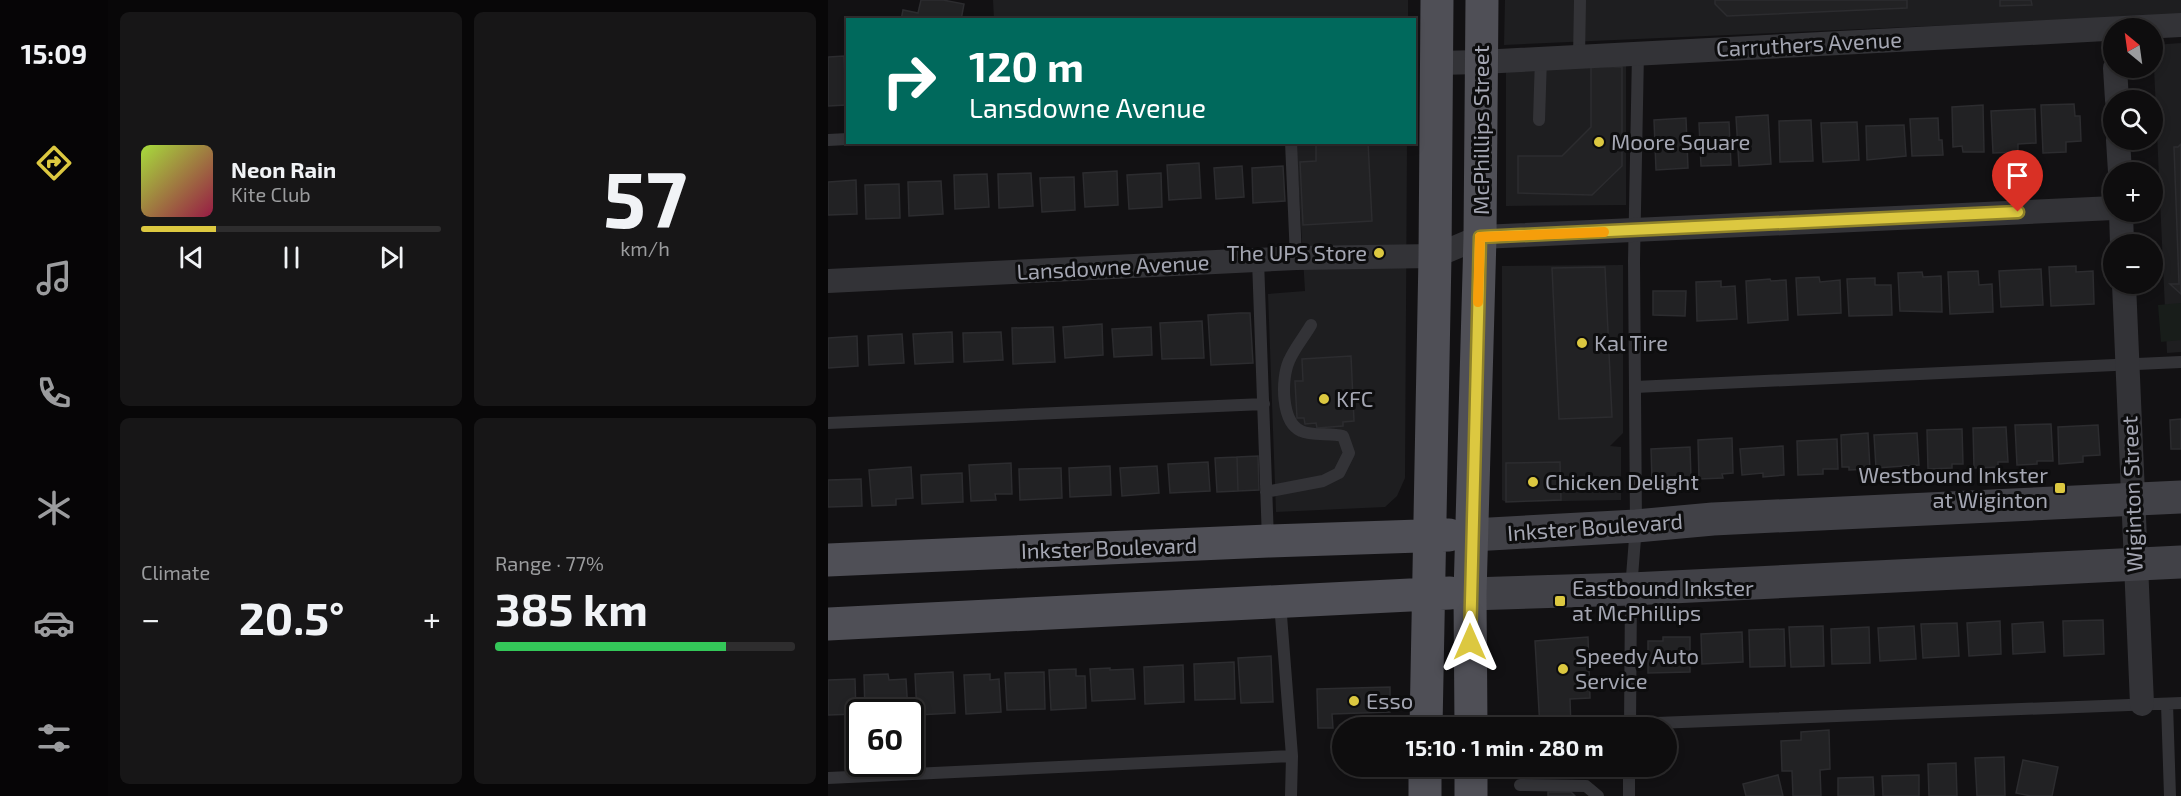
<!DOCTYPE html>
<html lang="en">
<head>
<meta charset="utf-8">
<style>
  :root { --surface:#0e0d0e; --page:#171617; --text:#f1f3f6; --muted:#9b9c9e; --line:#2e2d2e; --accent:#dcc840 }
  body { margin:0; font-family:"Exo 2",sans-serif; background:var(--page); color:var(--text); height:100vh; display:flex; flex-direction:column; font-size:22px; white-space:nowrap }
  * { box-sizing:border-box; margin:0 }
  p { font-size:20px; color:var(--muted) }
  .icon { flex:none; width:33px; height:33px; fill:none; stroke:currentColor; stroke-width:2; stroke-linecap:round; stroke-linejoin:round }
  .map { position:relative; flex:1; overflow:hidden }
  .panel { display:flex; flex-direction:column; gap:12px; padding:12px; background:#080708; width:720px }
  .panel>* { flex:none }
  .top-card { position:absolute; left:18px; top:18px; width:570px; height:126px; border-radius:0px; box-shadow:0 3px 9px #0003,0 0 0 2px var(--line); background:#00695c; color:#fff; overflow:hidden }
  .needle { width:39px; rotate:331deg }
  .fabs { position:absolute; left:1275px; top:18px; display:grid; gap:12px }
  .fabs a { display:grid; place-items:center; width:60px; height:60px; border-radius:50%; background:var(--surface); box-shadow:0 3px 9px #0003,0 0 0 2px var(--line); font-size:30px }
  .speed { position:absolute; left:18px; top:699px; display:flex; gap:12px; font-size:30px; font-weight:700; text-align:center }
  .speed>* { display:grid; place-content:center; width:78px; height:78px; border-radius:50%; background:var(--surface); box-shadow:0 3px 9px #0003,0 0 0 2px var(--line); line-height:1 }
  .speed .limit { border:3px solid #111; border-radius:9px; background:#fff; color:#111 }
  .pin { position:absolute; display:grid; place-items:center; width:51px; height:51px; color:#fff; margin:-62px -26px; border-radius:50% 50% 50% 0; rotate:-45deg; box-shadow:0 0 6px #0007 }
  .pin .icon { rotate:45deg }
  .me { position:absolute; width:66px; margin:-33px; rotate:0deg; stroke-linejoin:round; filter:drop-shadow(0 0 4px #0008) }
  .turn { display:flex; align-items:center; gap:21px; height:126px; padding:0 24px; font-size:27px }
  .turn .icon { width:78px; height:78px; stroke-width:2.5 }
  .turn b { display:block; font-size:42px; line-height:51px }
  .big { font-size:45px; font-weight:700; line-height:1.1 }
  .panel .card { flex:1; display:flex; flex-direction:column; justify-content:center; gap:9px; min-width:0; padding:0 21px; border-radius:9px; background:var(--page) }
  .panel .dial { align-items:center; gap:0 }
  .dial b { font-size:78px; line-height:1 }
  .song { display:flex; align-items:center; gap:18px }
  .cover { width:72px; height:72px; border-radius:9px; background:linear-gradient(135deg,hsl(80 70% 55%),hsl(340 70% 35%)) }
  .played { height:6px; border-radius:3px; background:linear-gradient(90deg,var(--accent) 25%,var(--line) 25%) }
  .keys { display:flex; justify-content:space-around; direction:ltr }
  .heat { display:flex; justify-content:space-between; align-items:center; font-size:33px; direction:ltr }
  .charge { height:9px; border-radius:4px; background:linear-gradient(90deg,#34c759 77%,var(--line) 0) }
  .panel .tiles { flex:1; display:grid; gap:12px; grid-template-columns:repeat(2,1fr) }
  .trip { position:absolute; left:504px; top:717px; width:345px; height:60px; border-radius:30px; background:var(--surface); box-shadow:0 3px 9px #0003,0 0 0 2px var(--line); font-weight:700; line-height:60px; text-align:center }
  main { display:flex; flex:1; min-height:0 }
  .tab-bar { display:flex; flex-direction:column; width:108px; justify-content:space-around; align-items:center; background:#060506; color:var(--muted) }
  .tab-bar .icon { width:42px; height:42px }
  .tab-bar .on { color:var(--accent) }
  .tab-bar b { font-size:27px; color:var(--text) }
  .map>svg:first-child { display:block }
  .built { fill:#1e1e20 }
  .green { fill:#181d1a }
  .building { fill:#222224; stroke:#2c2c2f; stroke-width:1.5 }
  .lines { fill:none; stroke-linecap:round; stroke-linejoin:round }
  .lane { stroke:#333337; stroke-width:12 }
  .street { stroke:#333337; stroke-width:24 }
  .secondary { stroke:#414147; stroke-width:33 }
  .primary { stroke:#4f4f56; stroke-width:33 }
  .route-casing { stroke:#8f822a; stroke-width:15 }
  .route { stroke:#dcc840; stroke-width:10 }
  .slow { stroke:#f59e0b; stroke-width:10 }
  .poi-dot { fill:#dcc840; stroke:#0d0d0e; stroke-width:2 }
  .labels { text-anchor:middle; stroke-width:6; stroke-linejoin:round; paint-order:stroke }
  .street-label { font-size:22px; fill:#a4a6b2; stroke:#0d0d0e }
  .poi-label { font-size:22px; fill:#a4a6b2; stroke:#0d0d0e; text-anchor:start }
</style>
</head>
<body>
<main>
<nav class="tab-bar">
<b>15:09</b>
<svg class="icon on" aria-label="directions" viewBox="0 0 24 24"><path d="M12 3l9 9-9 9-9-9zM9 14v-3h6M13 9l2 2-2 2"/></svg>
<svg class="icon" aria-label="music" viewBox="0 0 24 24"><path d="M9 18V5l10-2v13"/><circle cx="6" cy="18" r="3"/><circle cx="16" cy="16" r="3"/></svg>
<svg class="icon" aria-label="phone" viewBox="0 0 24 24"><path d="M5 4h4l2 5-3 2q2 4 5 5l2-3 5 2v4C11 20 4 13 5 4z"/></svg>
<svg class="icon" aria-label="climate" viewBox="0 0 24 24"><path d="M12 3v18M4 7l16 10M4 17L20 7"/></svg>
<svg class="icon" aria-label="car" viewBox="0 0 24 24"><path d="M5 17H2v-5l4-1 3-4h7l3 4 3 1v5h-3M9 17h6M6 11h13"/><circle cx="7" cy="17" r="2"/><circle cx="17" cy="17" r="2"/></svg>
<svg class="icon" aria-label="filters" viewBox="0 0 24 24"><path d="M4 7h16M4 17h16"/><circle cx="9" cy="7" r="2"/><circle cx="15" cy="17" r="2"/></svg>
</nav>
<section class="panel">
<div class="tiles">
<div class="card">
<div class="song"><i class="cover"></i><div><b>Neon Rain</b><p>Kite Club</p></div></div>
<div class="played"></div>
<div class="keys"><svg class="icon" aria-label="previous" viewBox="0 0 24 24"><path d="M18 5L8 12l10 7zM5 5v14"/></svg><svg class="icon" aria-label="pause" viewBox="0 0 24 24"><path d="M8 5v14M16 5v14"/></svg><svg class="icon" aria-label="next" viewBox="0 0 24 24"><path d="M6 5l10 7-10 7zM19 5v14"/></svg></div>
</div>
<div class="card dial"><b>57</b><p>km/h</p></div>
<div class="card"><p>Climate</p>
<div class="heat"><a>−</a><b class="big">20.5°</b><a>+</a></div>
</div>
<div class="card"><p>Range · 77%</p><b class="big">385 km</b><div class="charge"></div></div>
</div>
</section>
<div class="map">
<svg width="1353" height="796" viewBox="0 0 1353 796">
  <rect width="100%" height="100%" fill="#121113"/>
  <path class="built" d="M165,0h415v19l-414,1z
    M677,0h676v15l-677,30z
    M1353,43v309l-14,1 -14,-308z
    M798,66v139l-120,1v-139z
    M468,143h111l-2,335 -8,18 -12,11 -109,5 -8,-218 37,-3z
    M795,265v168l-13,13 11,1v53l-115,2 -4,-2v-234z"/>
  <path class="green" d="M1353,303v37l-20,2 -3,-37z"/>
  <path class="building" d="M93,0h22l21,4 -3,16h-60l2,-10 15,3z
    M887,0h192v8l-180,8 -12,-12z
    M1172,0h31l1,5 -32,1z
    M16,56l2,49 -18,1v-49z
    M763,66l31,1v99l-30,29 -74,-2v-37h44l29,-29z
    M1246,104l1,12h5l1,25 -15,1v10l-23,1 -2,-48z
    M1155,105l1,47h-21l-1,-6 -9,1 -1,-40z
    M1207,109l1,34 -18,1v8l-25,1 -2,-42z
    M940,115l3,49 -32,2 -3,-49z
    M858,118l2,50 -32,2 -2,-50z
    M1110,118l1,22h3l1,15 -31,1 -2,-37z
    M983,120l2,41 -33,1 -1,-41z
    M901,122l2,43 -30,1 -2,-43z
    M1029,122l2,38 -36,2 -2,-39z
    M1076,125l2,31 -39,4 -1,-34z
    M488,142h52l4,79 -69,4 -3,-63 16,-1z
    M1353,144v150l-11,-10h9l-5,-137h4z
    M371,163l2,35 -32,2 -2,-35z
    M414,166l2,31 -28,2 -2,-31z
    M455,166l2,35 -32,2 -1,-35z
    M289,171l1,34 -33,2 -2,-34z
    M203,173l2,33 -34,2 -1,-34z
    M333,173l1,34 -33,2 -2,-34z
    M159,174l2,33 -34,2 -1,-34z
    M246,177l1,33 -33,2 -2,-34z
    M28,180l1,34 -29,1v-33z
    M113,181l2,33 -34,2 -1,-34z
    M71,184l1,34 -34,1 -1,-34z
    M1248,266v6l17,-1 1,33 -43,2 -2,-39z
    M777,267l7,150 -53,2 -7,-151z
    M1213,269l2,36 -42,2 -2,-36z
    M1150,271l1,14 13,-1 1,28 -43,2 -2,-42z
    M1094,272l1,5 18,-1 1,36 -42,-1 -2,-38z
    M991,277l1,5 20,-2 1,33 -43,2 -2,-37z
    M1047,278v7h16l1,30 -43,1 -2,-37z
    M942,279l1,2 15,-1 2,40 -40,3 -2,-42z
    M893,281v6l14,-1 2,33 -40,2 -1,-39z
    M825,291h33l-1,25 -32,-1z
    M412,313h10l3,50 -42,2 -3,-50z
    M374,321l2,37 -42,1 -2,-36z
    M274,324l1,31 -38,3 -2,-31z
    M225,327l2,35 -42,2 -1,-36z
    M323,327l1,28 -38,2 -2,-28z
    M124,332l1,30 -38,2 -2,-30z
    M173,332l2,28 -39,2 -1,-29z
    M74,334l2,29 -35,2 -1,-29z
    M29,336l1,30 -30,2v-30z
    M523,356l3,65 -11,1v4l-26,2 -1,-5 -11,1 -1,-6h-7l-2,-37h8l-1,-22z
    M1353,419v30h-10l-1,-29z
    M1223,424l2,37h-16v3l-20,1 -2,-40z
    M1270,425l2,30 -17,1v6l-24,2 -1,-37z
    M1178,427l2,35h-10v5l-24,1 -1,-40z
    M1134,429l1,35h-11v4l-24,1 -1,-39z
    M1040,433l2,36 -21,1v-3h-7l-1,-32z
    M1089,433l2,32 -43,3 -2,-33z
    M904,438l1,35 -11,1 1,4 -24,1 -1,-39z
    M1009,439l1,30h-15v5l-25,1 -1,-34z
    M955,446l1,29 -21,2v-4l-21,2 -2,-26z
    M862,447l1,31 -39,2 -1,-31z
    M430,456l1,34 -21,1 -1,-34z
    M409,457l1,34 -21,1 -2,-34z
    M380,462l2,29 -40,2 -2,-29z
    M732,462l1,38 -55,2v-39z
    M183,463l1,31h-17l1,6 -25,1 -2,-36z
    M282,466l1,29 -41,2 -1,-29z
    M329,466l2,27 -37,3 -2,-28z
    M83,467l2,31 -17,1v6l-24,1 -3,-36z
    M233,468l1,30 -42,2 -1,-31z
    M134,473l1,29 -41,2 -1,-29z
    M33,479l1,27 -34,1v-27z
    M1275,620l1,34 -40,2 -1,-35z
    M1172,621l1,33 -32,2 -2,-33z
    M1215,622l2,30 -32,2 -1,-30z
    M1129,623l2,33 -36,2 -2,-34z
    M995,626l1,40 -33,1 -2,-40z
    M1086,626l2,33 -36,2 -2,-33z
    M1041,627l1,36 -38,1 -1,-35z
    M956,629l1,37 -35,1 -1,-37z
    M914,632l1,30 -41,2 -1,-30z
    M760,637l2,61 -20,1 1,29h-31l-5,-87z
    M835,637h27v35l-42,1v-32h15z
    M443,656l2,46 -32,1 -3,-45z
    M406,662l1,37 -40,1 -1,-36z
    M355,665l1,37 -39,2 -1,-37z
    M282,668v2l23,-1 2,30 -43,2 -2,-32z
    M248,669v7h9l1,32 -35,2 -2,-40z
    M125,672l2,41 -38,2 -2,-41z
    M216,672l1,37 -38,1 -2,-37z
    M60,674l1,6 17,-1 2,33h-43l-1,-37z
    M162,674v6l9,-1 2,33 -35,2 -2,-39z
    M27,679l1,35 -28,1v-35z
    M562,687v25l-58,2 1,14h-15l-1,-39z
    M1001,730l1,39 -10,1 1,26h-28l-1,-25h-10l-1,-30 20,-1v-8z
    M1176,757l1,39h-28l-2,-38z
    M1195,760l35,7 -6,29h-21l-15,-3z
    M1128,763l1,33h-28l-1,-32z
    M950,775l5,21h-37l-3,-12z
    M1091,775v21h-36l-1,-20z
    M1045,777l1,19h-36v-18z
    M720,792h23l4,4h-27z"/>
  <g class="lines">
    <path class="lane" d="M751,57l1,-56
      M711,120l2,-62
      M0,140l20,-1
      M463,142l5,116
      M430,260l10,280
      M807,387l546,-25
      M0,423l436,-19
      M438,492l57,-11 16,-8 10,-20 -6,-17c-13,-3 -32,0 -42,-5 -20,-9 -20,-52 -12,-70 5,-12 15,-24 22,-36
      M452,603l12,153 -1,40
      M1339,704l3,92
      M802,724l551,-21
      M802,728l1,-139 5,-63 -2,-265 4,-208
      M0,778l464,-22
      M692,785l66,1 12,10
      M801,796v-30"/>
    <path class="street" d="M609,63l44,-1 700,-37
      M1287,68l2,32
      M1290,140l2,32
      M1293,212l1,32
      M0,281l468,-23 139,-2 45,-19 634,-29
      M1296,284l18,420"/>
    <path class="secondary" d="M644,535l164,-9 77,-7 468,-22
      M642,594l161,-5 550,-27"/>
    <path class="primary" d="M0,560l440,-19 181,-6
      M0,624l622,-31
      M598,728l9,-472 2,-256
      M643,728l-1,-134 10,-357 2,-237
      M643,766v30
      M597,796v-30"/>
  </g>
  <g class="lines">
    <g class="route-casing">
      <path id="route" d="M642,642l10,-405 538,-25"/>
    </g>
    <use href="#route" class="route"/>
    <path class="slow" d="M650,302l2,-65 124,-5"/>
  </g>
  <g class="poi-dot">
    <circle cx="771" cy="142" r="6"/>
    <circle cx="551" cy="253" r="6"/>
    <circle cx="754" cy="343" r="6"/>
    <circle cx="496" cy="399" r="6"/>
    <circle cx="705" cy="482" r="6"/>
    <rect x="1226" y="482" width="12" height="12" rx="3"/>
    <rect x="726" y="595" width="12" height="12" rx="3"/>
    <circle cx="735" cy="669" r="6"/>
    <circle cx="526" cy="701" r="6"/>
  </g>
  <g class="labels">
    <g class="street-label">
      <text transform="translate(981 44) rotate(-3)" y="8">Carruthers Avenue</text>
      <text transform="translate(653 130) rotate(-90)" y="8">McPhillips Street</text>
      <text transform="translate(285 267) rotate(-3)" y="8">Lansdowne Avenue</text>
      <text transform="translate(1304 494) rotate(-92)" y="8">Wiginton Street</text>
      <text transform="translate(767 527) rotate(-4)" y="8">Inkster Boulevard</text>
      <text transform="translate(281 548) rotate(-2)" y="8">Inkster Boulevard</text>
    </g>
    <g class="poi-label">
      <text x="783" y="150">Moore Square</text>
      <text x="539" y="261" text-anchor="end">The UPS Store</text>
      <text x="766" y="351">Kal Tire</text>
      <text x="508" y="407">KFC</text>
      <text x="1220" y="483" text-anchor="end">Westbound Inkster<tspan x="1220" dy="25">at Wiginton</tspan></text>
      <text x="717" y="490">Chicken Delight</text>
      <text x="744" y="596">Eastbound Inkster<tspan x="744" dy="25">at McPhillips</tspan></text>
      <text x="747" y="664">Speedy Auto<tspan x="747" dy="25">Service</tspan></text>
      <text x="538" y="709">Esso</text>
    </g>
  </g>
</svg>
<div class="fabs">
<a><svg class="needle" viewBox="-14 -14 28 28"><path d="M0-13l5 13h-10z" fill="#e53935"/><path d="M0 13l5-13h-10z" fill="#9b9c9e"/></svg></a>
<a><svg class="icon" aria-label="search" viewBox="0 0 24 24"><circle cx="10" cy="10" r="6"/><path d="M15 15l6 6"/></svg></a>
<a>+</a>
<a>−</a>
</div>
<div class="speed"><div class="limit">60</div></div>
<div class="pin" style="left:1190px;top:212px;background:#d93025"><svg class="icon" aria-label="arrive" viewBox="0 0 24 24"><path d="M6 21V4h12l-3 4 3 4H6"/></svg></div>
<svg class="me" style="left:642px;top:642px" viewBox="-20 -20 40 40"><path d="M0-17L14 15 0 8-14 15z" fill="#dcc840" stroke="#fff" stroke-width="4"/></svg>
<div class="trip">15:10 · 1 min · 280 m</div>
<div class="top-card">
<div class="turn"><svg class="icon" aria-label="right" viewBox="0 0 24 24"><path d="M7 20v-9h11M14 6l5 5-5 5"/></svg><div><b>120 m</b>Lansdowne Avenue</div></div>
</div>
</div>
</main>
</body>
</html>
